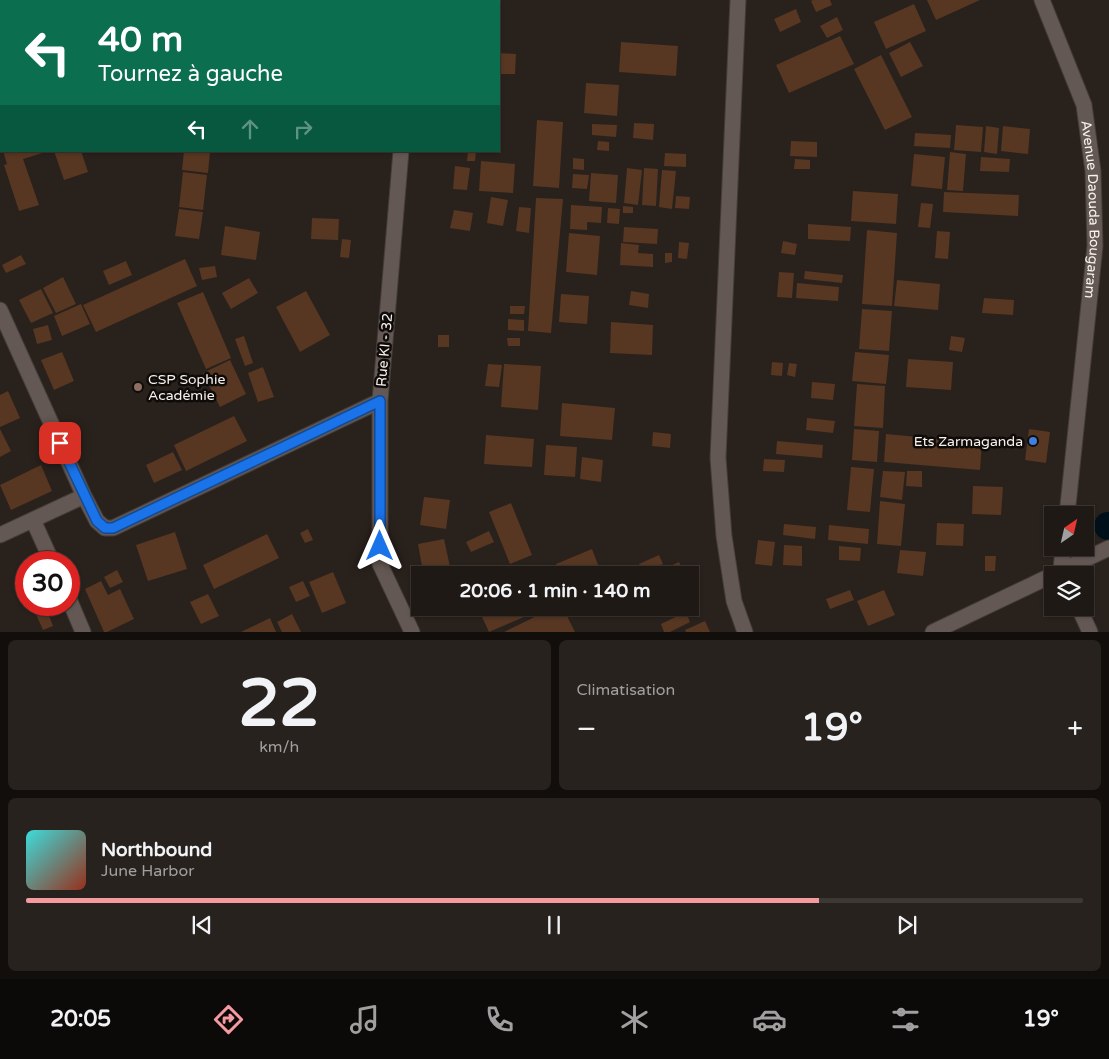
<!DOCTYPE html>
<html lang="fr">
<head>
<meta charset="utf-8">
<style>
  :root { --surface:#1f1915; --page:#27221e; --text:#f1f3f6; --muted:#a1a0a0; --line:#3c3834; --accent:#f49aa0 }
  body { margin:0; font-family:"Varela Round",sans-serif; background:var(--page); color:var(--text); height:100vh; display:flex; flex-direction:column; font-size:19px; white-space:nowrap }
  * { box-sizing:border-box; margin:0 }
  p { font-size:16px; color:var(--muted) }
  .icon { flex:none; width:28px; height:28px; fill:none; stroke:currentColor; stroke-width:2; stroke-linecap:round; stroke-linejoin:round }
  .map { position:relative; height:632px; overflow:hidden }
  .side { display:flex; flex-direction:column; gap:8px; padding:8px; background:#110e0c; flex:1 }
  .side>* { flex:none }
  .top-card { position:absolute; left:0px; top:0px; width:500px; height:152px; box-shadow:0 1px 4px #0004,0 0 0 1px var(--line); background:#0b6e4f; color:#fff; overflow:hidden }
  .needle { width:32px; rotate:34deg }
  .tools { position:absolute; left:1044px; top:506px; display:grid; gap:10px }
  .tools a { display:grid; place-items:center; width:50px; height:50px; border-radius:0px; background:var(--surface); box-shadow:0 1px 4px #0004,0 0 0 1px var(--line); font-size:25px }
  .speed { position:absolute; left:15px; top:551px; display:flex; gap:10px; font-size:25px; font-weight:700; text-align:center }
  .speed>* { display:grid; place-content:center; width:65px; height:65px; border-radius:50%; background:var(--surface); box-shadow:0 1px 4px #0004,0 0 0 1px var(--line); line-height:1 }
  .speed .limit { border:8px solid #d22; background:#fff; color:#111 }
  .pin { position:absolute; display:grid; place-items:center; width:42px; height:42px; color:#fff; margin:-21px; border-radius:10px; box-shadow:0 2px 8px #0006 }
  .me { position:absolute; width:55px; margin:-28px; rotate:0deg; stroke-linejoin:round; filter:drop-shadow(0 0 4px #0008) }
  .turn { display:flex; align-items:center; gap:18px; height:105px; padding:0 15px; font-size:22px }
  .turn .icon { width:65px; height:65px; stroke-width:2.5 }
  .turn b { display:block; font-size:35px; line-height:42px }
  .lanes { display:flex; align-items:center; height:48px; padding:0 15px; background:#0003; justify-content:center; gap:25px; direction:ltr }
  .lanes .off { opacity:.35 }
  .big { font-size:38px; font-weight:800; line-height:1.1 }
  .side .tile { flex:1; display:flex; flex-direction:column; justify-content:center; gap:8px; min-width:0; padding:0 18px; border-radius:8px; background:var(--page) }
  .side .dial { align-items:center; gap:0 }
  .dial b { font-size:65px; line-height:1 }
  .song { display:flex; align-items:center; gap:15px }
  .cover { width:60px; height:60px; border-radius:8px; background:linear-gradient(135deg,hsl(180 70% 55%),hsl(10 70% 35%)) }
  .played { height:5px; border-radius:2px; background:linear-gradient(90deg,var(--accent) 75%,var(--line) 75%) }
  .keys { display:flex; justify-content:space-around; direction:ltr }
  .heat { display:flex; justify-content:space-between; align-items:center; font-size:28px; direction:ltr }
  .side .tiles { flex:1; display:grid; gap:8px; grid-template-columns:1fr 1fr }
  .tile:last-child { grid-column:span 2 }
  .trip { position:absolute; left:411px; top:566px; width:288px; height:50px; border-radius:0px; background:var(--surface); box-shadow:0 1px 4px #0004,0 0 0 1px var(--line); font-weight:800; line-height:50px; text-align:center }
  .menu { display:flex; height:80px; justify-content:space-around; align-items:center; background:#0c0a08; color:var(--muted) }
  .menu .icon { width:35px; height:35px }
  .menu .on { color:var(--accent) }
  .menu b { font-size:22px; color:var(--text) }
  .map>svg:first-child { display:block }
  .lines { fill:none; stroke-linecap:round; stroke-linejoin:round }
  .canal { stroke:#00101a; stroke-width:28 }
  .building { fill:#573622 }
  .street-casing { stroke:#453d39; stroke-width:17 }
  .secondary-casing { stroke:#453d39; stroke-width:17 }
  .street { stroke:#635853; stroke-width:15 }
  .secondary { stroke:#635853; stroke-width:15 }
  .route-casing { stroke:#114b97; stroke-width:12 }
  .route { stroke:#1a73e8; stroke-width:9 }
  .education-dot { fill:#8d6e63; stroke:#0f0b09; stroke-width:2 }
  .shop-dot { fill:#3f7fe0; stroke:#0f0b09; stroke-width:2 }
  .labels { text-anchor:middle; stroke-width:5; stroke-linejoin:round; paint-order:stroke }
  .street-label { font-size:14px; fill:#f8f2ef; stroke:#0f0b09 }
  .poi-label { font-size:14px; fill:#f8f2ef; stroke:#0f0b09; text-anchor:start }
</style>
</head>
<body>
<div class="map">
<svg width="1109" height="632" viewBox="0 0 1109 632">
  <rect width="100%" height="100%" fill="#29211c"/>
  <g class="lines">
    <path class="canal" d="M1108,526h1"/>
  </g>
  <path class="building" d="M813,0h17l2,5 -16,7 -5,-11z
    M927,0h53l-44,20z
    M914,4l12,27 -40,18 -12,-27z
    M796,9l5,13 -21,10 -6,-13z
    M837,17l6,13 -16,8 -7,-12z
    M840,36l14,28 -65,29 -13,-28z
    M621,42l57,4 -2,30 -57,-4z
    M910,42l13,24 -22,11 -12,-24z
    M499,53l17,1 -1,20h-16z
    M881,55l31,62 -27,13 -31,-61z
    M586,83l33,2 -2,31 -33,-3z
    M537,120l26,2 -4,66 -26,-2z
    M634,123l20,1 -1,16 -20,-2z
    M592,124l25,1 -1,12 -24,-2z
    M956,125l27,2 -2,25 -27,-2z
    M986,126l13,2 -2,26 -13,-2z
    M1003,126l27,3 -2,25 -27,-3z
    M915,133l36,2 -1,13 -36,-2z
    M598,141l11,1v9l-12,-1z
    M791,141l26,1v15l-27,-1z
    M3,151h46l-26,8 16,46 -20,6 -15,-46 3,-1z
    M54,151h27l7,21 -24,8z
    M184,151h26l-2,22 -26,-3z
    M468,151h8l-1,10h-8z
    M950,152l16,2 -3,37 -16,-1z
    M665,153l21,1v13l-22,-1z
    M914,154l31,3 -3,32 -31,-3z
    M981,157l29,2 -1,13 -29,-1z
    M573,158l11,1v11l-11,-1z
    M795,159l15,1v9h-16z
    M481,161l34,3 -2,29 -34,-2z
    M455,166l15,2 -3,22 -14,-1z
    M627,168l15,2 -4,35 -14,-2z
    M644,168l14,1 -2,37 -14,-1z
    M662,170l14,1 -4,38 -13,-2z
    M183,172l24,3 -4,35 -24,-3z
    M591,173l27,2 -2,28 -27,-2z
    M573,174l16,1 -2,14 -15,-1z
    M853,191l45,3 -2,30 -45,-3z
    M944,192l75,3 -1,21 -75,-4z
    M676,196l14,1 -1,12 -14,-1z
    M491,197l17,3 -5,26 -16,-3z
    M536,198l27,1 -12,134 -23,-2z
    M921,203l12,1 -3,24 -12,-1z
    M571,205l31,2 -1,16 -14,-1v8l-17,-1z
    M623,206l10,1v6h-10z
    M519,207l12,1 -2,25 -13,-2z
    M608,208l12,1 -1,15 -12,-1z
    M179,209l24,3 -4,27 -24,-3z
    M454,210l19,3 -3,18 -20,-3z
    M312,218l27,1 -1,21 -27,-1z
    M808,224l43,3 -1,14 -42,-2z
    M225,226l35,6 -4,28 -35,-5z
    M624,227l34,2 -1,15 -34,-2z
    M867,230l30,3 -5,73 -30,-2z
    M937,231l13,1 -2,27 -13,-1z
    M569,233l31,3 -3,39 -31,-3z
    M342,239l9,1 -2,18 -9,-1z
    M783,241l14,3 -2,11 -14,-2z
    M679,242l10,1 -2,16 -9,-1z
    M621,243l18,2 -1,8 15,1v13l-33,-2z
    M665,253h7v9l-7,1z
    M21,255l5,9 -20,9 -4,-8z
    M185,259l12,27 -101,46 -13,-27z
    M126,261l6,14 -23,10 -6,-14z
    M215,266l2,11 -15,3 -3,-12z
    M805,271l38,4 -1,8 -38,-4z
    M779,272l15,1 -2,25 -15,-1z
    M63,277l13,27 -20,9 -13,-25z
    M249,278l9,15 -27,16 -9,-16z
    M897,280l43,4 -2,26 -44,-4z
    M797,283l42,4 -1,14 -42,-3z
    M41,289l12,24 -22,10 -12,-23z
    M306,291l24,44 -30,17 -24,-45z
    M631,291l18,3 -1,14 -19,-3z
    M203,292l28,66 -25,11 -29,-66z
    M561,294l28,2 -2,28 -28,-2z
    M984,298l30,2 -1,15 -31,-2z
    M81,304l9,20 -28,12 -8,-20z
    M510,306h15l-1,8h-14z
    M862,309l30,2 -3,40 -30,-2z
    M508,319l16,1v11l-16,-1z
    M611,322l42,3 -1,30 -42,-2z
    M48,325l4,15 -15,4 -4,-15z
    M438,335h11v12h-11z
    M244,336l9,27 -8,3 -10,-27z
    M951,336l14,2 -3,14 -13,-2z
    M507,338h13v8h-12z
    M62,352l12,29 -20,9 -13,-30z
    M855,352l34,3 -3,29 -34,-3z
    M908,359l45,3 -2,28 -45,-3z
    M230,360l16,34 -26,13 -17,-34z
    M772,362l11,1 -1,13 -11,-1z
    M789,363l8,1 -2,13 -8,-2z
    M488,364l14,1 -3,22 -14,-1z
    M504,364l37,2 -3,44 -37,-3z
    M263,367l11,30 -16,5 -10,-29z
    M812,382l23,2 -2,16 -22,-2z
    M857,384l28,2 -2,42 -29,-2z
    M8,391l12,27 -20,9v-32z
    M562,403l53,5 -3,32 -52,-4z
    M234,416l13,25 -61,30 -12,-26z
    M807,418l28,3 -2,12 -27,-3z
    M0,429l11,22 -11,6z
    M854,429l25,2 -2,31 -25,-2z
    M1029,429l21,3 -4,31 -21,-3z
    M653,432l18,2 -1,14 -18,-2z
    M886,434l96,9 -2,27 -96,-8z
    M486,435l48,4 -2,28 -48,-3z
    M777,441l46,4 -1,13 -46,-4z
    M546,445l31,2 -2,30 -31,-2z
    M173,452l9,18 -28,13 -8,-18z
    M582,457l21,3 -2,22 -21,-3z
    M764,459l21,1 -1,12 -21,-1z
    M41,465l11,26 -41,19 -11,-25z
    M851,467l23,2 -4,43 -23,-2z
    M883,471l22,1 -3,28 -22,-3z
    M907,471h15v16l-16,-1z
    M973,486l30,1 -2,28 -29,-1z
    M424,497l26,3 -4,29 -26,-4z
    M880,501l25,3 -4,42 -24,-2z
    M511,503l21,52 -22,9 -21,-52z
    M937,523l27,1 -1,22 -27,-1z
    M784,524l32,3 -1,12 -32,-4z
    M829,525l40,4 -1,15 -40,-4z
    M308,529l5,11 -8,3 -5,-10z
    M489,531l5,11 -23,10 -5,-10z
    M175,532l12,37 -39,12 -12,-36z
    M267,534l12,24 -65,31 -11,-24z
    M444,539l6,28 -27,5 -5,-28z
    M758,540l17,2 -3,24 -17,-2z
    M784,545l18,1v20l-19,-1z
    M839,546l22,2 -1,13 -21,-1z
    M592,549l10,26h-42l-4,-11z
    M900,550l26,2 -3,24 -26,-3z
    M659,555l4,9 -20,9 -4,-9z
    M985,556h11l-1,15h-10z
    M679,562l6,13h-35z
    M117,570l6,12 -13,6 -6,-11z
    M333,572l13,31 -24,10 -13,-31z
    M101,581l7,14 12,-6 14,30 -27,13h-3l-19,-43z
    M303,581l7,15 -14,6 -7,-15z
    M850,590l4,10 -24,9 -4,-10z
    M884,590l11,25 -27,11 -11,-25z
    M208,594l11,22 -18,8 -11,-22z
    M46,608l7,18 -10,4 -8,-18z
    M478,608h42l4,9 -35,15z
    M553,608h10l12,24h-71z
    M686,612l4,10 -20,10h-6l-3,-8z
    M292,614l9,18h-19l-5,-10z
    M270,618l6,14h-35z
    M705,621l5,11h-24l-1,-2z"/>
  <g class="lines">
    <g class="street-casing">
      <path id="street" d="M738,0l-20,458 6,78 10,65 11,31
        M26,1l1,-1
        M414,1v-1
        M0,44l1,-2
        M401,151l-21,250v163l32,68
        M0,310l84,186 13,25 8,7h8l267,-127
        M33,520l19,42
        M0,535l84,-39
        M69,599l14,33
        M933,632l176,-84"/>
    </g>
    <g class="secondary-casing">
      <g id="secondary">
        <path id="s1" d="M1042,0l42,105 9,66 2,75 -28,269"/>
        <path d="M1063,575l-2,-5 2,-22"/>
        <path d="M1079,608l11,24"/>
      </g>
    </g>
    <use href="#street" class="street"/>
    <use href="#secondary" class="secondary"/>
  </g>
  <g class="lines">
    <g class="route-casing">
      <path id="route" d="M60,443l37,78 8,7h8l267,-127v145"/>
    </g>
    <use href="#route" class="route"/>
  </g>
  <circle class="education-dot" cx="138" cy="387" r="5"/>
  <circle class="shop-dot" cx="1033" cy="441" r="5"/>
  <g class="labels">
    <g class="street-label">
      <text dy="5" stroke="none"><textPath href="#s1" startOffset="218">Avenue Daouda Bougaram</textPath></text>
      <text transform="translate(384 350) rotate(-85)" y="5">Rue KI - 32</text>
    </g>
    <g class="poi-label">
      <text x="148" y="384">CSP Sophie<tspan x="148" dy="16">Académie</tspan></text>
      <text x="1023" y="446" text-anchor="end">Ets Zarmaganda</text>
    </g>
  </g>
</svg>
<div class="tools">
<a><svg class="needle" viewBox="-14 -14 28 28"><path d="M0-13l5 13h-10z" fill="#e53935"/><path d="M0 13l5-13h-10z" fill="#a1a0a0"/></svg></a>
<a><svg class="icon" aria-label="layers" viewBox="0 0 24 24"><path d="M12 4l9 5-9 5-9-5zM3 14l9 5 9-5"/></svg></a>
</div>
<div class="speed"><div class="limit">30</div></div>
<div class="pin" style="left:60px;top:443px;background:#d93025"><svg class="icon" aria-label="arrive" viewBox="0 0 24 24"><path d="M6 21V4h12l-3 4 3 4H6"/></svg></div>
<svg class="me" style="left:380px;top:546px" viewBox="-20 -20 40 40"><path d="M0-17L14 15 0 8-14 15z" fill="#1a73e8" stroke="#fff" stroke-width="4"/></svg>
<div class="trip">20:06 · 1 min · 140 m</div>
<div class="top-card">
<div class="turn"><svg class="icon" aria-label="left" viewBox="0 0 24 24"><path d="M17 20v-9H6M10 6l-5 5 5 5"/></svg><div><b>40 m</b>Tournez à gauche</div></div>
<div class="lanes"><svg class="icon" aria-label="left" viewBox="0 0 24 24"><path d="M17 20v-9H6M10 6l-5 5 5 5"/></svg><svg class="icon off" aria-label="ahead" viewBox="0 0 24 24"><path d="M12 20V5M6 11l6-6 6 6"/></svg><svg class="icon off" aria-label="right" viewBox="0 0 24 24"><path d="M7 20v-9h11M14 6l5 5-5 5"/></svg></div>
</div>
</div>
<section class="side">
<div class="tiles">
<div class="tile dial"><b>22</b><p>km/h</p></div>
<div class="tile"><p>Climatisation</p>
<div class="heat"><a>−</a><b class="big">19°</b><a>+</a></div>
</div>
<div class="tile">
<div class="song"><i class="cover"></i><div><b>Northbound</b><p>June Harbor</p></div></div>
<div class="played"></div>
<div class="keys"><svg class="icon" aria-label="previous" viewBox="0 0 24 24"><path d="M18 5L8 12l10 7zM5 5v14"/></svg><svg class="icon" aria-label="pause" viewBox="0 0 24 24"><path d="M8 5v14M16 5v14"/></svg><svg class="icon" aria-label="next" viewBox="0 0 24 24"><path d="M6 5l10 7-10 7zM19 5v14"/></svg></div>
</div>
</div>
</section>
<nav class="menu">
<b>20:05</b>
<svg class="icon on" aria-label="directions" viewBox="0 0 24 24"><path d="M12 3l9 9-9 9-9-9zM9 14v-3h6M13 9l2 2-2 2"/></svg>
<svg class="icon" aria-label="music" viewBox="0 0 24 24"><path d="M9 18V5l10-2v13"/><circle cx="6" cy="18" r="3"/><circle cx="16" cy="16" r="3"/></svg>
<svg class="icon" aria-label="phone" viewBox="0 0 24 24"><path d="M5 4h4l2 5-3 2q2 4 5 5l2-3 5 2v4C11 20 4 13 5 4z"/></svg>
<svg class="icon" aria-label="climate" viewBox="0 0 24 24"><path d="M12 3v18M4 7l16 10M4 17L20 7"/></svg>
<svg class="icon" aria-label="car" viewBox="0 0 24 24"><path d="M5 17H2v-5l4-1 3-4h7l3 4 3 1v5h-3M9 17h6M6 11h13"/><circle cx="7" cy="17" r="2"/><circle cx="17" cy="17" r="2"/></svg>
<svg class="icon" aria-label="filters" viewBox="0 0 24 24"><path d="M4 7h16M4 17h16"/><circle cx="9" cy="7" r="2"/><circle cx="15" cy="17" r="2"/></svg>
<b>19°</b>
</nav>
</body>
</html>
